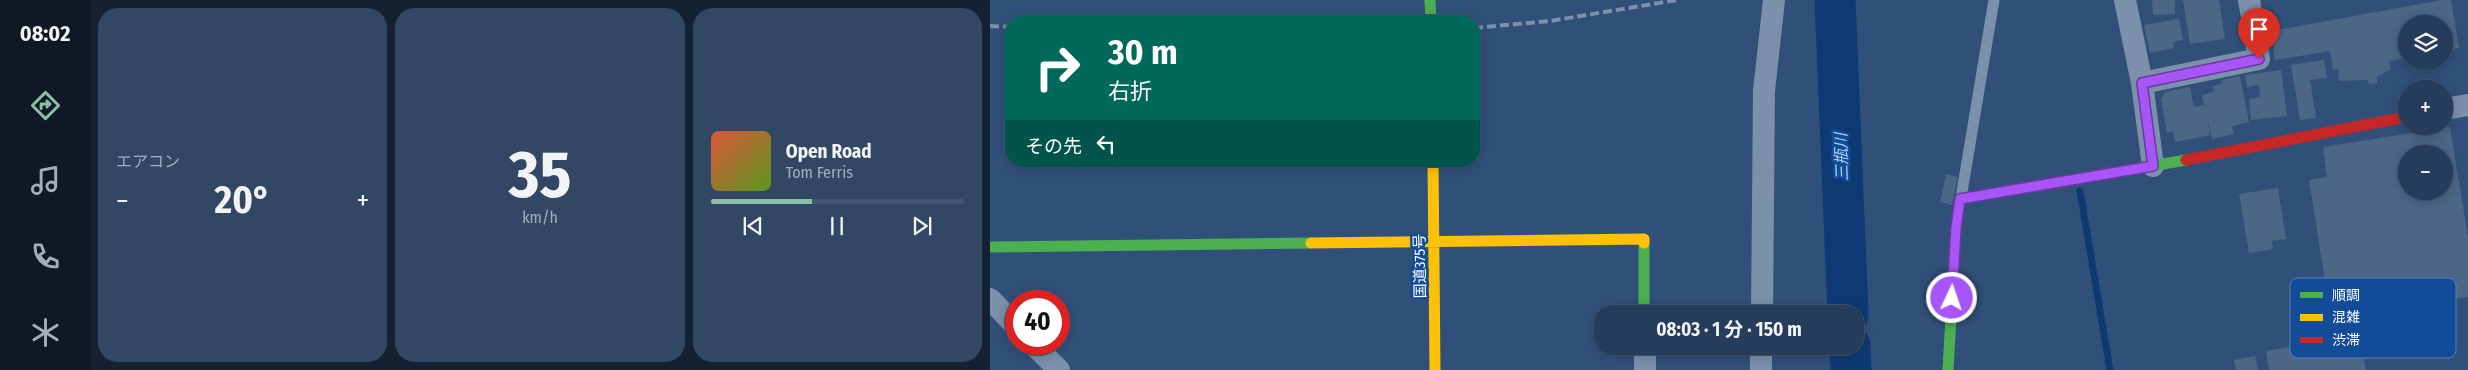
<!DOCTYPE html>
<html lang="ja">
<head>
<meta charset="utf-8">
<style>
  :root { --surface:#253c5b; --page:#314764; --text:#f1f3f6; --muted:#a3adbb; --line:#425671; --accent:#8abfa5 }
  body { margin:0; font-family:"Fira Sans Condensed","Noto Sans JP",sans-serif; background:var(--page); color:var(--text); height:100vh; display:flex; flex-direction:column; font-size:19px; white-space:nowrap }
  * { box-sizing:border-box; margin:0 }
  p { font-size:16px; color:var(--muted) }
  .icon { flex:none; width:28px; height:28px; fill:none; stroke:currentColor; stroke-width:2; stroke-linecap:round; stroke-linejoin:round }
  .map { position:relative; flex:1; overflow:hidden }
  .sheet { display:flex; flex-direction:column; gap:8px; padding:8px; background:#142132; width:900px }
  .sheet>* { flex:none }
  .banner { position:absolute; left:15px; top:15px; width:475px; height:152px; border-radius:20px; box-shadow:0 2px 12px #0003,0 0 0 1px var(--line); background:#00695c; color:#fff; overflow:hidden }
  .tools { position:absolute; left:1408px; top:15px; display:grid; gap:10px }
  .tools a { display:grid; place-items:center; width:55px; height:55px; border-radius:50%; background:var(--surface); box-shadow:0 2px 12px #0003,0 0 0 1px var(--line); font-size:25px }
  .speed { position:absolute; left:15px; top:290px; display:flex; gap:10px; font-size:25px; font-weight:700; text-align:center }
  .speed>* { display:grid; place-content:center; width:65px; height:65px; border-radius:50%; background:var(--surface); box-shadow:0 2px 12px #0003,0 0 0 1px var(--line); line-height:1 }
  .speed .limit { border:8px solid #d22; background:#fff; color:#111 }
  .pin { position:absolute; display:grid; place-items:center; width:42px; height:42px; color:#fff; margin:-51px -21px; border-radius:50% 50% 50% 0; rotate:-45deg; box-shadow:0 0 5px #0007 }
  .pin .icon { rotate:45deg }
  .me { position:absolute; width:55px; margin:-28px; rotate:3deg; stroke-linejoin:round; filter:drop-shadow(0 0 4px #0008) }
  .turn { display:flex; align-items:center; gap:18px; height:105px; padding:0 20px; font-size:22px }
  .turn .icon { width:65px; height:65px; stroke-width:2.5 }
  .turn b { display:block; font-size:35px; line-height:42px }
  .then { display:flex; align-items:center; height:48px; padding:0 20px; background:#0003; gap:10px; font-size:19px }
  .big { font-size:38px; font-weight:700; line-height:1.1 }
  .sheet .tile { flex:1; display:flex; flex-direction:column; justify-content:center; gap:8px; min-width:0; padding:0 18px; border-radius:20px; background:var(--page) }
  .sheet .dial { align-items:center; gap:0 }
  .dial b { font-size:65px; line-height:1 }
  .song { display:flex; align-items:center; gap:15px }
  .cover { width:60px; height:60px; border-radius:8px; background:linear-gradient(135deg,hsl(10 70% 55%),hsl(90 70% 35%)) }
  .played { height:5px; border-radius:2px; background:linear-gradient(90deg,var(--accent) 40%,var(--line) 40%) }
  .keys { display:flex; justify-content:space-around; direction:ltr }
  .heat { display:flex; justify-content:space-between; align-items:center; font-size:28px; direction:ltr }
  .sheet .tiles { flex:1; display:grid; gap:8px; grid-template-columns:repeat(3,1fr) }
  .trip { position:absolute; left:604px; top:305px; width:270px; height:50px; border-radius:20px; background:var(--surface); box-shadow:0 2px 12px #0003,0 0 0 1px var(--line); font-weight:700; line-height:50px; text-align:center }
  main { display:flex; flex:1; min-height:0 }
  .dock { display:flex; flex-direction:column; width:90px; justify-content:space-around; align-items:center; background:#0f1824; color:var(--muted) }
  .dock .icon { width:35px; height:35px }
  .dock .active { color:var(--accent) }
  .dock b { font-size:22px; color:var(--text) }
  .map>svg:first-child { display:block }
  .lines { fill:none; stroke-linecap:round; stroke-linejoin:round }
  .stream { stroke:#0e3a74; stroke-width:7 }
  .river { stroke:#0e3a74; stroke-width:41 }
  .building { fill:#4c6686; fill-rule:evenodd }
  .lane { stroke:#7a90ab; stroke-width:11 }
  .street { stroke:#7a90ab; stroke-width:22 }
  .fast { stroke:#4caf50; stroke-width:11 }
  .slow { stroke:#ffc107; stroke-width:11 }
  .jam { stroke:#c62828; stroke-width:11 }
  .rail { stroke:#7c90aa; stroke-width:4; stroke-dasharray:9 4; stroke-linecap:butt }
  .route-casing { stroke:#6d37a1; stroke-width:12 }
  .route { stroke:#a855f7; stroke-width:9 }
  .labels { text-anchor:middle; stroke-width:5; stroke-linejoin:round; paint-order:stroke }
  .street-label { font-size:15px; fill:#fff; stroke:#124c98 }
  .water-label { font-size:16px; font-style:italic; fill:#b0d2fa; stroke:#124c98 }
  .key { fill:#124c98; stroke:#5982b7; stroke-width:1 }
  .key-label { font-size:14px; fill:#fff }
</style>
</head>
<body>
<main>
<nav class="dock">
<b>08:02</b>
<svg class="icon active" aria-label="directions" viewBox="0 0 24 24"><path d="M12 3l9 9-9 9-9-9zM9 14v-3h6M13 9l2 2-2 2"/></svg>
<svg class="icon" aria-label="music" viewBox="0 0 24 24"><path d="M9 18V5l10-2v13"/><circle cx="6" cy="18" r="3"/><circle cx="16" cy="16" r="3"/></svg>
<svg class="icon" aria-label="phone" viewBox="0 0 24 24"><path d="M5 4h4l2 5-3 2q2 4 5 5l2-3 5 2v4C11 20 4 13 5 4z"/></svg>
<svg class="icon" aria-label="climate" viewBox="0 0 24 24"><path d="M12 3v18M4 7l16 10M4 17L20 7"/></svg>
</nav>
<section class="sheet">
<div class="tiles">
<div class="tile"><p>エアコン</p>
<div class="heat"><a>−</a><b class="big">20°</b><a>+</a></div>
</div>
<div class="tile dial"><b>35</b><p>km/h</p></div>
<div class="tile">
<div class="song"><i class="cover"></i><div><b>Open Road</b><p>Tom Ferris</p></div></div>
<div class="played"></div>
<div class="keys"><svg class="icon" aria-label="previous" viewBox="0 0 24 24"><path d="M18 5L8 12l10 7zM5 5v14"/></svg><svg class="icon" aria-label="pause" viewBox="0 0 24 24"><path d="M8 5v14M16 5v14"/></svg><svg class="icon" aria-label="next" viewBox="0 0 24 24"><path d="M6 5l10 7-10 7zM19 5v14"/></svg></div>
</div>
</div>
</section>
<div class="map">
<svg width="1478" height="370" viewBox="0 0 1478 370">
  <rect width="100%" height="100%" fill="#315079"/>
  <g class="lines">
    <path class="stream" d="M1090,191l30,179"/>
    <path class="river" d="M845,0l13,314
      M860,346l1,24"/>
  </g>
  <path class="building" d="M1162,0h23v14l-22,1z
    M1193,0h36l6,39 -35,5z
    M1452,0h9l8,48 -15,3v-27h-38v34l-17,3 2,8 -14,8v6l-8,1 -1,-4 -29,1 -1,-12 -5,1 -3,-19 -55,9 -3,-29z
    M1189,19l4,21 -10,2 1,6 -24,5 -6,-28z
    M1334,60l3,18 -17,2 6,38 -16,2 -9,-55z
    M1291,70l6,46 -36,4 -2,-21 11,-2 -1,-12 -12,2 -2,-12z
    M1250,76l9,46 -17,4 2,8 -22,5 -6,-26 4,22 -35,7 -2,-11 -6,2 -6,-34 4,-7 25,-5 4,20 10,-2 -2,-10 12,-3 -1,-6 9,-2 -1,-4z
    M1460,127l18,110v60l-137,21 -22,-138 18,-3 -4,-30zM1416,154h38v37h-38z
    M956,174l12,3 -6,28 -12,-3z
    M1288,188l8,51 -14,2 1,8 -24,4 -10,-59z
    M1382,333l4,20 -13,2 3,15h-97l-3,-19z
    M1265,356l3,14h-22l-2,-10z"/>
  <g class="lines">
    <path class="lane" d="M971,198l33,-198"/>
    <path class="street" d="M1135,0l17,83 11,83
      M1152,83l117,-24 -10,-59
      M1454,109l24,-4
      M0,299l26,27
      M772,314l2,-223 10,-91
      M43,344l26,26
      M655,346v24
      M771,370v-24"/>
    <path class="fast" d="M440,0l1,21
      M654,243v71
      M0,247l321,-4
      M958,370l8,-142 4,-29 226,-39"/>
    <path class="slow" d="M443,161l2,209
      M321,243l333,-4v4"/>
    <path class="jam" d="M1196,160l220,-43"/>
    <path class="rail" d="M0,26l21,1
      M484,28l76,-7 127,-21"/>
  </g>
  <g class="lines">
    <g class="route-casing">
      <path id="route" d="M962,298l4,-70 4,-29 193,-33 -11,-83 117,-24"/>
    </g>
    <use href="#route" class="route"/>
  </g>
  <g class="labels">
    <g class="street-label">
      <text transform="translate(430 266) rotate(-91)" y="5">国道375号</text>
    </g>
    <g class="water-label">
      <text transform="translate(851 157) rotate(-92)" y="6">三瓶川</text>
    </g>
  </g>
  <rect x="1300" y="278" width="166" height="80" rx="8" class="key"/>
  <rect x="1310" y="292" width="23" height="6" fill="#4caf50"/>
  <rect x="1310" y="314" width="23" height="7" fill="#ffc107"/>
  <rect x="1310" y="337" width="23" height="6" fill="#c62828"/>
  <g class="key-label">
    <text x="1342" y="300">順調</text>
    <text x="1342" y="322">混雑</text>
    <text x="1342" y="345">渋滞</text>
  </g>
</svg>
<div class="tools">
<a><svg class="icon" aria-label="layers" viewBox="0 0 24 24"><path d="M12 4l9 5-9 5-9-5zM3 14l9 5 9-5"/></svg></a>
<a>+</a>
<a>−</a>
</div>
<div class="speed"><div class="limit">40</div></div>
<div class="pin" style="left:1269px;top:59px;background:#d93025"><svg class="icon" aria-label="arrive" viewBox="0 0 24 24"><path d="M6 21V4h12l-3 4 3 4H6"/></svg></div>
<svg class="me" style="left:962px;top:298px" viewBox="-20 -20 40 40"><circle r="17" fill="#a855f7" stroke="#fff" stroke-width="3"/><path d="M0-11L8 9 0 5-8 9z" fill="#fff"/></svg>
<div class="trip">08:03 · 1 分 · 150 m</div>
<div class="banner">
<div class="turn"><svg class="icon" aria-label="right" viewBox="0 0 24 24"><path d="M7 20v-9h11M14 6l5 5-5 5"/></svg><div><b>30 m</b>右折</div></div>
<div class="then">その先<svg class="icon" aria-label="left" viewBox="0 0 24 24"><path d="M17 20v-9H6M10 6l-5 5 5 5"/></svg></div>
</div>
</div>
</main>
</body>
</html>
